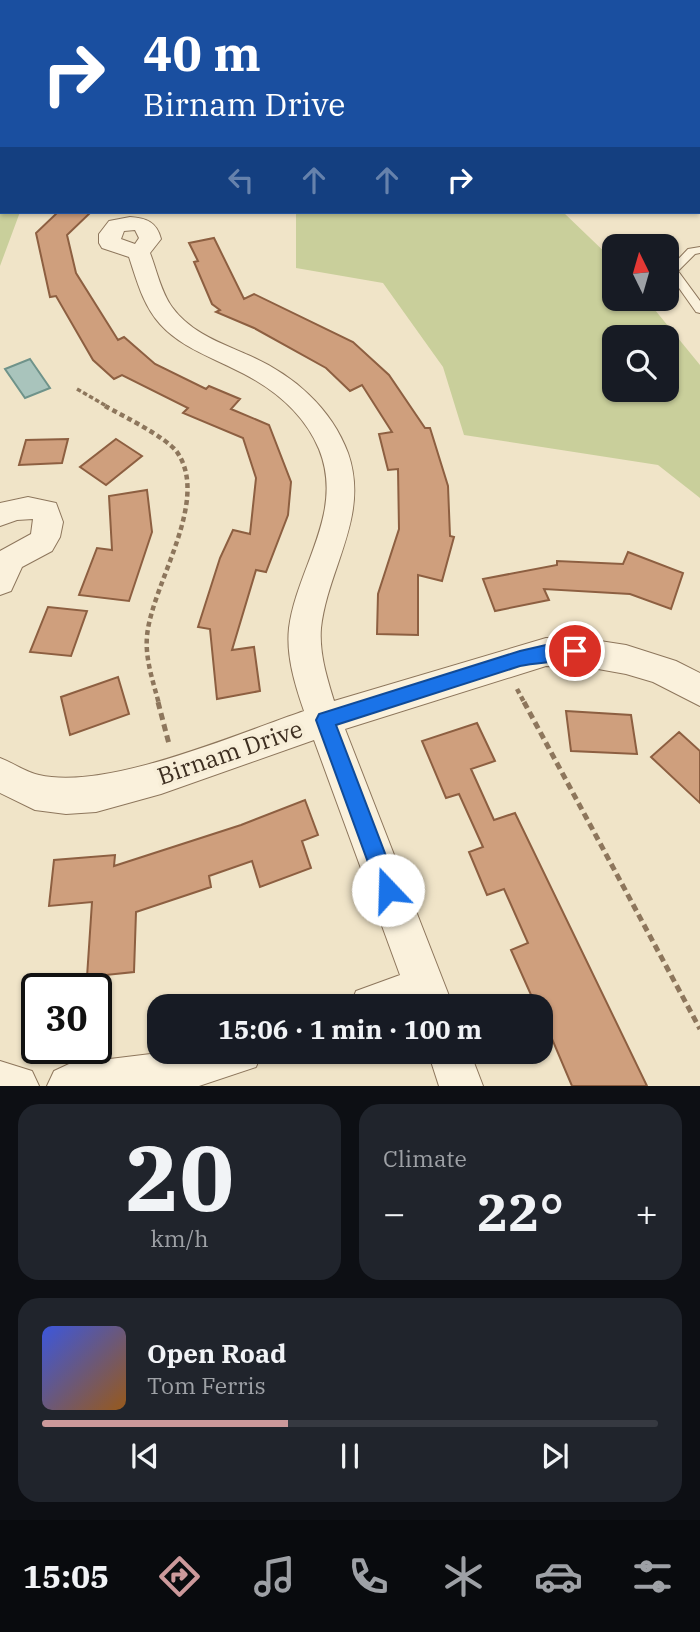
<!DOCTYPE html>
<html lang="en">
<head>
<meta charset="utf-8">
<style>
  :root { --surface:#171b24; --page:#20242c; --text:#f1f3f6; --muted:#9ea1a6; --line:#363941; --accent:#cc999b }
  body { margin:0; font-family:"IBM Plex Serif",serif; background:var(--page); color:var(--text); height:100vh; display:flex; flex-direction:column; font-size:26px; white-space:nowrap }
  * { box-sizing:border-box; margin:0 }
  p { font-size:23px; color:var(--muted) }
  .icon { flex:none; width:38px; height:38px; fill:none; stroke:currentColor; stroke-width:2; stroke-linecap:round; stroke-linejoin:round }
  .map { position:relative; height:1086px; overflow:hidden }
  .side { display:flex; flex-direction:column; gap:18px; padding:18px; background:#0d0f14; flex:1 }
  .side>* { flex:none }
  .guide { position:absolute; left:0px; top:0px; width:700px; height:214px; box-shadow:0 2px 5px #0004; background:#1a4fa0; color:#fff; overflow:hidden }
  .needle { width:46px; rotate:355deg }
  .tools { position:absolute; left:602px; top:234px; display:grid; gap:14px }
  .tools a { display:grid; place-items:center; width:77px; height:77px; border-radius:14px; background:var(--surface); box-shadow:0 2px 5px #0004; font-size:35px }
  .speed { position:absolute; left:21px; top:973px; display:flex; gap:14px; font-size:35px; font-weight:700; text-align:center }
  .speed>* { display:grid; place-content:center; width:91px; height:91px; border-radius:50%; background:var(--surface); box-shadow:0 2px 5px #0004; line-height:1 }
  .speed .limit { border:4px solid #111; border-radius:10px; background:#fff; color:#111 }
  .pin { position:absolute; display:grid; place-items:center; width:60px; height:60px; color:#fff; margin:-30px; border:4px solid #fff; border-radius:50%; box-shadow:0 2px 7px #0007 }
  .me { position:absolute; width:77px; margin:-38px; rotate:339deg; stroke-linejoin:round; filter:drop-shadow(0 0 5px #0008) }
  .turn { display:flex; align-items:center; gap:24px; height:147px; padding:0 28px; font-size:32px }
  .turn .icon { width:91px; height:91px; stroke-width:2.5 }
  .turn b { display:block; font-size:49px; line-height:60px }
  .lanes { display:flex; align-items:center; height:66px; padding:0 28px; background:#0003; justify-content:center; gap:35px; direction:ltr }
  .lanes .off { opacity:.35 }
  .big { font-size:52px; font-weight:700; line-height:1.1 }
  .side .card { flex:1; display:flex; flex-direction:column; justify-content:center; gap:10px; min-width:0; padding:0 24px; border-radius:21px; background:var(--page) }
  .side .dial { align-items:center; gap:0 }
  .dial b { font-size:91px; line-height:1 }
  .song { display:flex; align-items:center; gap:21px }
  .cover { width:84px; height:84px; border-radius:10px; background:linear-gradient(135deg,hsl(230 70% 55%),hsl(30 70% 35%)) }
  .played { height:7px; border-radius:4px; background:linear-gradient(90deg,var(--accent) 40%,var(--line) 40%) }
  .keys { display:flex; justify-content:space-around; direction:ltr }
  .heat { display:flex; justify-content:space-between; align-items:center; font-size:38px; direction:ltr }
  .side .tiles { flex:1; display:grid; gap:18px; grid-template-columns:1fr 1fr }
  .card:last-child { grid-column:span 2 }
  .trip { position:absolute; left:147px; top:994px; width:406px; height:70px; border-radius:21px; background:var(--surface); box-shadow:0 2px 5px #0004; font-weight:700; line-height:70px; text-align:center }
  .dock { display:flex; height:112px; justify-content:space-around; align-items:center; background:#090b0e; color:var(--muted) }
  .dock .icon { width:49px; height:49px }
  .dock .on { color:var(--accent) }
  .dock b { font-size:32px; color:var(--text) }
  .map>svg:first-child { display:block }
  .green { fill:#c9cf9b; fill-rule:evenodd }
  .water { fill:#a9c4bc; stroke:#6f938a; stroke-width:2 }
  .building { fill:#cf9f7d; stroke:#8d5f41; stroke-width:2 }
  .lines { fill:none; stroke-linecap:round; stroke-linejoin:round }
  .service-casing { stroke:#8d765c; stroke-width:2 }
  .minor-casing { stroke:#8d765c; stroke-width:2 }
  .path-far2 { stroke:#8d765c; stroke-width:3.5; stroke-dasharray:4.5 2.5; stroke-linecap:butt }
  .path-far1 { stroke:#8d765c; stroke-width:4.5; stroke-dasharray:5 3.5; stroke-linecap:butt }
  .path { stroke:#8d765c; stroke-width:5; stroke-dasharray:7 4.5; stroke-linecap:butt }
  .service { fill:#faf1dc; fill-rule:evenodd }
  .minor { fill:#faf1dc; fill-rule:evenodd }
  .route { fill:#1a73e8; stroke:#114b97; stroke-width:2 }
  .labels { text-anchor:middle; stroke-width:7; stroke-linejoin:round; paint-order:stroke }
  .street-label { font-size:24px; fill:#3d2e20; stroke:#f7eed8 }
</style>
</head>
<body>
<div class="map">
<svg width="700" height="1086" viewBox="0 0 700 1086">
  <rect width="100%" height="100%" fill="#f0e4c8"/>
  <path class="green" d="M0,0h389l-387,2v210h18l-20,54z
    M296,212h267l51,49v38h32l54,66v133l-42,-33 -194,-30 -21,-68 -60,-84 -87,-15zM614,338h53v52h-53z"/>
  <path class="water" d="M30,359l20,29 -25,10 -20,-29z"/>
  <path class="building" d="M58,212h33l-24,23 9,38 42,67 6,-3 31,27 51,25 3,-3 31,13 -9,10 38,16 22,57 -3,33 -22,57 -10,-2 -24,80 22,-3 6,44 -43,8 -7,-70 -12,-2 22,-69 13,-28 17,4 6,-56 -13,-40 -60,-25 5,-5 -66,-33 -8,4 -21,-19 -37,-64 -6,1 -14,-64z
    M214,238l30,61 10,-5 99,48 36,33 36,53h5l18,58 2,50 4,1 -12,44 -24,-6v60l-41,-1 1,-40 21,-65 -1,-60 -10,1 -9,-36 13,-2 -30,-47 -12,6 -24,-23 -72,-40 -38,-16 4,-2 -8,-6 -18,-42 4,-1 -9,-18z
    M68,439l-6,24 -43,2 7,-25z
    M116,439l26,17 -36,29 -26,-18z
    M147,490l5,42 -23,69 -50,-6 18,-47 15,2 -3,-54z
    M628,552l55,21 -12,36 -41,-15 -86,-5 5,11 -54,11 -12,-32 74,-14v-4l66,3z
    M48,607l39,4 -16,45 -41,-4z
    M118,677l11,37 -59,21 -9,-38z
    M566,711l65,4 6,39 -66,-3z
    M477,723l18,38 -24,8 23,51 21,-7 132,273h-75l-31,-73v-7h-5l-25,-56 17,-7 -24,-54 -17,6 -18,-43 14,-5 -24,-53 -13,4 -24,-57z
    M679,732l21,19v52l-49,-46z
    M305,800l13,35 -16,6 9,27 -51,19 -8,-26 -43,15 2,11 -75,25 -2,60 -47,5 5,-75 -43,4 5,-46 61,-5 -1,11 127,-41z"/>
  <g class="lines">
    <g class="service-casing">
      <path id="service" d="M618,0h9l2,2h-9z
        M698,26h2v4h-2z
        M698,57h2v4h-2z
        M700,247v6l-5,1 -17,17 22,30v12l-4,-1 -29,-41 21,-22z"/>
    </g>
    <g class="minor-casing">
      <path id="minor" d="M130,217c16,1 27,5 31,22l-11,14c7,18 11,39 22,54 19,26 49,36 76,48 44,19 83,52 100,98 22,63 -20,114 -27,175 -2,25 6,50 13,73l212,-63 41,1 39,6 50,16 24,12v33l-47,-24 -27,-8 -39,-7 -41,-1 -201,63 108,277h-103l6,-15 44,-16 -86,-235 -153,54 -65,18 -30,2 -31,-4 -35,-17v-35c13,5 26,14 39,17 67,16 198,-41 265,-64 -9,-26 -18,-55 -15,-83 8,-61 56,-115 30,-179 -16,-38 -50,-64 -87,-81 -26,-13 -52,-22 -72,-44 -17,-19 -23,-43 -31,-67l-27,-9 -3,-5v-9l10,-13zM135,230l4,8 -4,6 -14,-5 3,-8z
        M28,497l28,6 7,19 -3,15 -8,14 -30,16 -11,24 -11,4v-44l31,-17 2,-15 -16,1 -17,6v-23z
        M167,1052h95l-6,15 -57,19h-152l7,-15 15,-7z
        M428,1052h42l13,34h-44z
        M0,1061l32,10 7,15h-39z"/>
    </g>
    <path class="path-far2" d="M77,389l31,18"/>
    <path class="path-far1" d="M105,406c18,10 61,31 72,46 34,49 -25,131 -30,184 -2,23 6,45 12,68
      M517,689l8,15"/>
    <path class="path" d="M158,702l11,42
      M524,702l176,327"/>
    <use href="#service" class="service"/>
    <use href="#minor" class="minor"/>
  </g>
  <path class="route" d="M575,643l6,3 3,5 -3,5c-15,6 -42,6 -61,10l-184,59 63,165 -3,8 -8,3 -7,-3 -65,-178 3,-6 201,-63 26,-6z"/>
  <g class="labels">
    <g class="street-label">
      <text transform="translate(230 753) rotate(-19)" y="8">Birnam Drive</text>
    </g>
  </g>
</svg>
<div class="tools">
<a><svg class="needle" viewBox="-14 -14 28 28"><path d="M0-13l5 13h-10z" fill="#e53935"/><path d="M0 13l5-13h-10z" fill="#9ea1a6"/></svg></a>
<a><svg class="icon" aria-label="search" viewBox="0 0 24 24"><circle cx="10" cy="10" r="6"/><path d="M15 15l6 6"/></svg></a>
</div>
<div class="speed"><div class="limit">30</div></div>
<div class="pin" style="left:575px;top:651px;background:#d93025"><svg class="icon" aria-label="arrive" viewBox="0 0 24 24"><path d="M6 21V4h12l-3 4 3 4H6"/></svg></div>
<svg class="me" style="left:388px;top:890px" viewBox="-20 -20 40 40"><circle r="19" fill="#fff"/><path d="M0-13L10 11 0 6-10 11z" fill="#1a73e8"/></svg>
<div class="trip">15:06 · 1 min · 100 m</div>
<div class="guide">
<div class="turn"><svg class="icon" aria-label="right" viewBox="0 0 24 24"><path d="M7 20v-9h11M14 6l5 5-5 5"/></svg><div><b>40 m</b>Birnam Drive</div></div>
<div class="lanes"><svg class="icon off" aria-label="left" viewBox="0 0 24 24"><path d="M17 20v-9H6M10 6l-5 5 5 5"/></svg><svg class="icon off" aria-label="ahead" viewBox="0 0 24 24"><path d="M12 20V5M6 11l6-6 6 6"/></svg><svg class="icon off" aria-label="ahead" viewBox="0 0 24 24"><path d="M12 20V5M6 11l6-6 6 6"/></svg><svg class="icon" aria-label="right" viewBox="0 0 24 24"><path d="M7 20v-9h11M14 6l5 5-5 5"/></svg></div>
</div>
</div>
<section class="side">
<div class="tiles">
<div class="card dial"><b>20</b><p>km/h</p></div>
<div class="card"><p>Climate</p>
<div class="heat"><a>−</a><b class="big">22°</b><a>+</a></div>
</div>
<div class="card">
<div class="song"><i class="cover"></i><div><b>Open Road</b><p>Tom Ferris</p></div></div>
<div class="played"></div>
<div class="keys"><svg class="icon" aria-label="previous" viewBox="0 0 24 24"><path d="M18 5L8 12l10 7zM5 5v14"/></svg><svg class="icon" aria-label="pause" viewBox="0 0 24 24"><path d="M8 5v14M16 5v14"/></svg><svg class="icon" aria-label="next" viewBox="0 0 24 24"><path d="M6 5l10 7-10 7zM19 5v14"/></svg></div>
</div>
</div>
</section>
<nav class="dock">
<b>15:05</b>
<svg class="icon on" aria-label="directions" viewBox="0 0 24 24"><path d="M12 3l9 9-9 9-9-9zM9 14v-3h6M13 9l2 2-2 2"/></svg>
<svg class="icon" aria-label="music" viewBox="0 0 24 24"><path d="M9 18V5l10-2v13"/><circle cx="6" cy="18" r="3"/><circle cx="16" cy="16" r="3"/></svg>
<svg class="icon" aria-label="phone" viewBox="0 0 24 24"><path d="M5 4h4l2 5-3 2q2 4 5 5l2-3 5 2v4C11 20 4 13 5 4z"/></svg>
<svg class="icon" aria-label="climate" viewBox="0 0 24 24"><path d="M12 3v18M4 7l16 10M4 17L20 7"/></svg>
<svg class="icon" aria-label="car" viewBox="0 0 24 24"><path d="M5 17H2v-5l4-1 3-4h7l3 4 3 1v5h-3M9 17h6M6 11h13"/><circle cx="7" cy="17" r="2"/><circle cx="17" cy="17" r="2"/></svg>
<svg class="icon" aria-label="filters" viewBox="0 0 24 24"><path d="M4 7h16M4 17h16"/><circle cx="9" cy="7" r="2"/><circle cx="15" cy="17" r="2"/></svg>
</nav>
</body>
</html>
